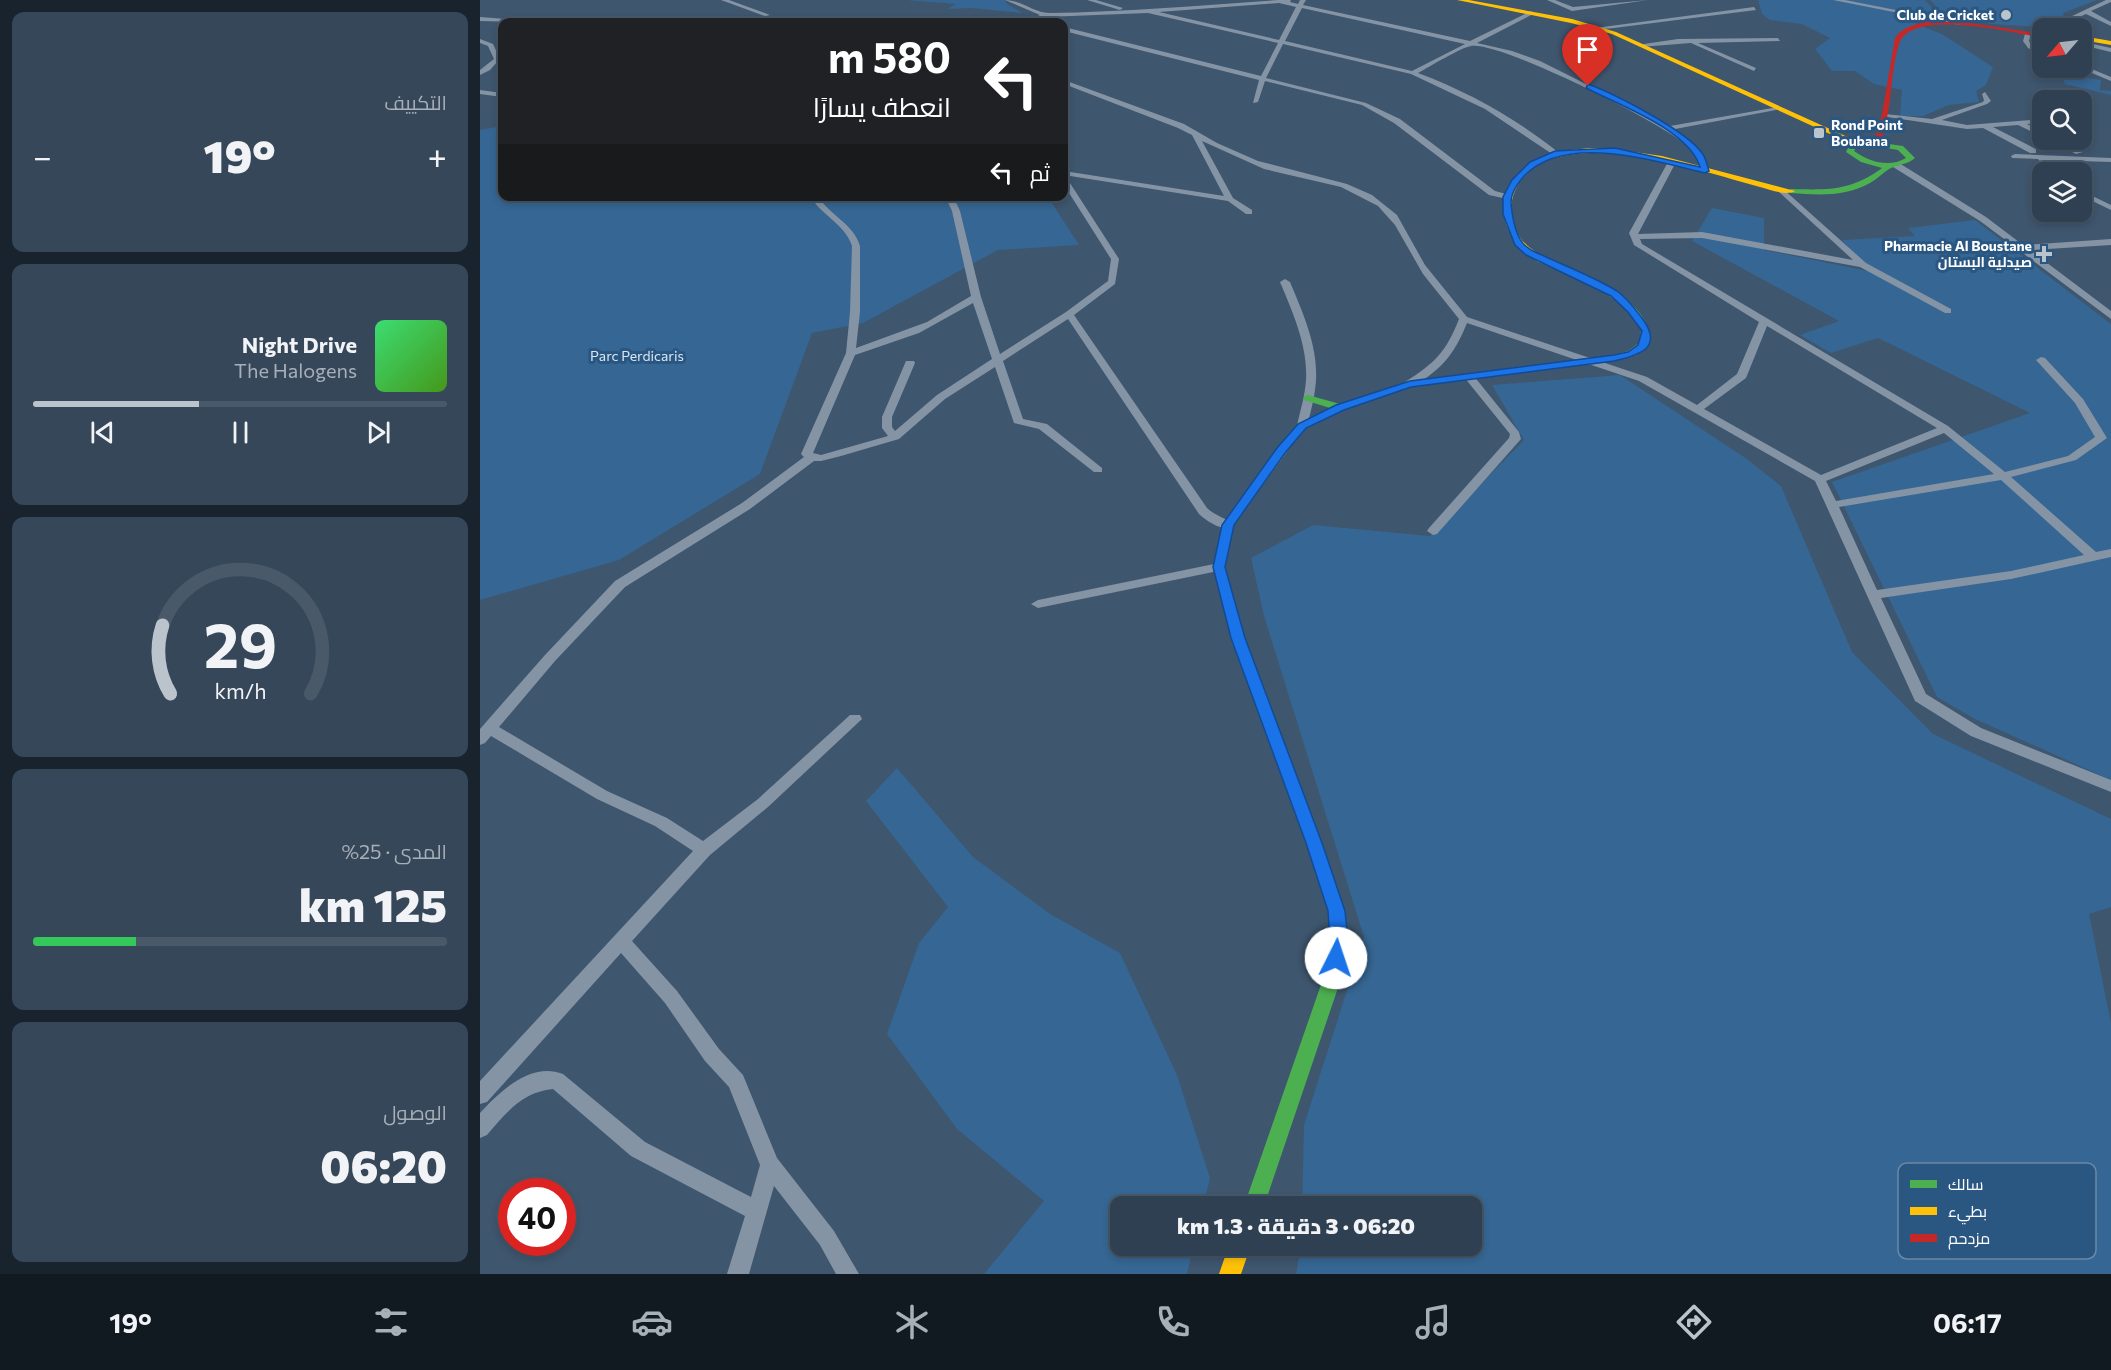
<!DOCTYPE html>
<html lang="ar">
<head>
<meta charset="utf-8">
<style>
  :root { --surface:#2e4052; --page:#364759; --text:#f1f3f6; --muted:#a7afb8; --line:#495969; --accent:#bbc4cc }
  body { margin:0; font-family:Commissioner,Cairo,sans-serif; background:var(--page); color:var(--text); direction:rtl; height:100vh; display:flex; flex-direction:column; font-size:22px; white-space:nowrap }
  * { box-sizing:border-box; margin:0 }
  p { font-size:20px; color:var(--muted) }
  .icon { flex:none; width:33px; height:33px; fill:none; stroke:currentColor; stroke-width:2; stroke-linecap:round; stroke-linejoin:round }
  .map { position:relative; flex:1; overflow:hidden; direction:ltr }
  .panel { display:flex; flex-direction:column; gap:12px; padding:12px; background:#19232d; width:480px }
  .panel>* { flex:none }
  .top-card { position:absolute; left:18px; top:18px; width:570px; height:183px; border-radius:12px; box-shadow:0 3px 9px #0003,0 0 0 2px var(--line); direction:rtl; background:#202124; color:#fff; overflow:hidden }
  .needle { width:39px; rotate:242deg }
  .tools { position:absolute; left:1552px; top:18px; display:grid; gap:12px }
  .tools a { display:grid; place-items:center; width:60px; height:60px; border-radius:12px; background:var(--surface); box-shadow:0 3px 9px #0003,0 0 0 2px var(--line); font-size:30px }
  .speed { position:absolute; left:18px; top:1178px; display:flex; gap:12px; font-size:30px; font-weight:700; text-align:center }
  .speed>* { display:grid; place-content:center; width:78px; height:78px; border-radius:50%; background:var(--surface); box-shadow:0 3px 9px #0003,0 0 0 2px var(--line); line-height:1 }
  .speed .limit { border:9px solid #d22; background:#fff; color:#111 }
  .pin { position:absolute; display:grid; place-items:center; width:51px; height:51px; color:#fff; margin:-62px -26px; border-radius:50% 50% 50% 0; rotate:-45deg; box-shadow:0 0 6px #0007 }
  .pin .icon { rotate:45deg }
  .me { position:absolute; width:66px; margin:-33px; rotate:4deg; stroke-linejoin:round; filter:drop-shadow(0 0 4px #0008) }
  .turn { display:flex; align-items:center; gap:21px; height:126px; padding:0 18px; font-size:27px }
  .turn .icon { width:78px; height:78px; stroke-width:2.5 }
  .turn b { display:block; font-size:42px; line-height:51px }
  .then { display:flex; align-items:center; height:57px; padding:0 18px; background:#0003; gap:12px; font-size:22px }
  .big { font-size:45px; font-weight:800; line-height:1.1 }
  .panel .tile { flex:1; display:flex; flex-direction:column; justify-content:center; gap:9px; min-width:0; padding:0 21px; border-radius:12px; background:var(--page) }
  .panel .dial { align-items:center; gap:0 }
  .dial svg { height:156px; overflow:visible; fill:none; stroke:var(--line); stroke-width:7; stroke-linecap:round; text-anchor:middle }
  .dial text { fill:var(--text); stroke:none }
  .song { display:flex; align-items:center; gap:18px }
  .cover { width:72px; height:72px; border-radius:9px; background:linear-gradient(135deg,hsl(140 70% 55%),hsl(100 70% 35%)) }
  .played { height:6px; border-radius:3px; background:linear-gradient(90deg,var(--accent) 40%,var(--line) 40%) }
  .keys { display:flex; justify-content:space-around; direction:ltr }
  .heat { display:flex; justify-content:space-between; align-items:center; font-size:33px; direction:ltr }
  .charge { height:9px; border-radius:4px; background:linear-gradient(90deg,#34c759 25%,var(--line) 0) }
  .trip { position:absolute; left:630px; top:1196px; width:372px; height:60px; border-radius:12px; background:var(--surface); box-shadow:0 3px 9px #0003,0 0 0 2px var(--line); font-weight:800; line-height:60px; text-align:center; direction:rtl }
  .menu { display:flex; height:96px; justify-content:space-around; align-items:center; background:#121a21; color:var(--muted) }
  .menu .icon { width:42px; height:42px }
  .menu .current { color:var(--accent) }
  .menu b { font-size:27px; color:var(--text) }
  main { display:flex; flex:1; min-height:0 }
  .map>svg:first-child { display:block }
  .green { fill:#366693 }
  .lines { fill:none; stroke-linecap:round; stroke-linejoin:round }
  .street { fill:#8494a4; fill-rule:evenodd }
  .fast { fill:#4caf50; fill-rule:evenodd }
  .slow { fill:#ffc107; fill-rule:evenodd }
  .jam { fill:#c62828; fill-rule:evenodd }
  .route { fill:#1a73e8; stroke:#114b97; stroke-width:1.5 }
  .poi-dot { fill:#bbc4cc; stroke:#2a5682; stroke-width:2 }
  .labels { text-anchor:middle; stroke-width:6; stroke-linejoin:round; paint-order:stroke }
  .far-poi-label { font-size:14px; font-weight:bold; fill:#fff; stroke:#2a5682; text-anchor:end }
  .far-park-label { font-size:14px; fill:#d6e6f5; stroke:#2a5682 }
  .key { fill:#2a5682; stroke:#6a89a8; stroke-width:1.5 }
  .key-label { font-size:16px; fill:#fff }
</style>
</head>
<body>
<main>
<div class="map">
<svg width="1631" height="1274" viewBox="0 0 1631 1274">
  <rect width="100%" height="100%" fill="#3e566e"/>
  <path class="green" d="M426,0h99l2,4 16,9 -52,-5 -24,1 9,-5z
    M1278,0h167l12,13 -13,1 -8,10 26,10 51,33 -7,18 -10,6 3,11 -30,3 -26,11h-23l2,-26 -28,-6 -19,-13h-23l-17,-22 15,-11 -28,-14 -32,-4 -8,-6z
    M1450,0h167l-34,13 3,9 -5,6 -69,-4 -39,-7 -10,-3z
    M1587,75l34,5 -1,10 11,1v4l-46,-11 -2,-5z
    M22,126v70l546,1 31,48 -81,5 -135,73 -51,10 -52,141 -141,86 -139,40v-470z
    M1232,208l52,10v32l104,21 -26,-31 73,-4 -7,-8 67,-8 136,104v456l-136,-61 -38,-22 -105,-215 198,-69 -152,-75 -47,15 -31,-18 39,-14 -147,-80z
    M1140,375l127,84 34,27 71,166 81,82 178,85v88l-22,7 22,109v251h-815l5,-29h171v-39h-170l2,-81 60,-188 -100,-321 -13,-58 62,-33 117,11 94,-96 -32,-55z
    M417,768l76,89 77,57 70,39 57,122 33,103 -7,28h-83v39h74l-7,29h-203l60,-73 -87,-72 -70,-95 32,-91 29,-36 -82,-106z"/>
  <g class="lines">
    <path class="street" d="M241,0h8l41,15 -5,1z
      M525,0c16,0 29,13 44,13 77,-1 154,-8 230,-13h12l-1,2 8,2 2,-4h6l-3,5 167,36 61,-30 2,3 -56,29 35,8 28,10 130,65 108,-19 3,2 -106,20c17,13 27,22 34,42l-4,2 -4,-2c-3,-9 -5,-17 -12,-24 -24,-23 -188,-106 -218,-101 -9,1 -42,21 -53,27 51,19 97,45 140,79l1,2 -4,2 -70,-47 -74,-35 -128,-30 -17,34 100,25 34,16 95,72 15,4v4h-3l-18,-4 -95,-72 -32,-18 -97,-24 -7,21 -5,1 6,-23 -195,-49v-4l197,49 17,-33 -130,-30 -103,4 -6,4 -16,1 17,-7zM799,3l17,4 -17,33 -120,-28zM822,8l163,36 -53,27 -127,-30z
      M607,0h9l27,8 -3,2z
      M1067,0h8l18,7 75,-7 -76,11z
      M1353,0h12l117,23 -3,2z
      M1626,0h5v2l-20,9 20,11v4l-25,-12 -11,5 8,10 -5,-1 -8,-6v-5z
      M1274,7l2,3 -158,20 -3,-2z
      M301,16l38,6 -38,-2 -65,2z
      M0,17l39,3 3,2 -42,-1z
      M1548,32l3,2 -2,7 3,5 11,5v5l-15,-8 -5,-7 2,-7z
      M1298,38l2,3 -82,2 58,25 -2,3 -63,-28 -51,4 -3,-2 41,-6z
      M0,39l13,5 7,15 -10,11 -10,5v-5l14,-11 -6,-13 -8,-3z
      M1608,43l23,5v4l-25,-6z
      M1602,65l29,12v4l-31,-13z
      M584,80l120,44 33,19 41,18 89,23 25,11 25,20 28,50 42,52 180,60 50,28 40,-31 22,-52 -125,-77 -5,-12 39,-71 4,-2 4,2 -38,72 64,-2 151,28 -74,-68 -1,-2 4,-2 84,75 85,46v4h-6l-85,-46 -158,-29 -62,1 2,5 306,182 57,46 63,-16 27,-19 -20,-34 -39,-43 5,-3 4,1 38,41 24,39 -31,22 -65,17 85,75 15,-3v8l-100,22 -130,19 45,96 55,34 130,52v12l-140,-56 -56,-35 -100,-220 -176,-100 -172,-58c-10,25 -21,42 -44,57 -6,4 -10,7 -18,6v-4c30,-19 41,-30 54,-63l-36,-45 -28,-49 -17,-19 -37,-19 -77,-18 -62,-28 31,57 19,12v4h-6l-18,-13 -164,-26v-4l160,25 -32,-61 -14,-7 -114,-44zM1287,326l170,102 -116,47 -117,-66 42,-31zM1464,433l50,41 -158,27 -10,-20zM1521,480l83,75 -73,16 -134,19 -38,-83z
      M0,90l22,3v4l-22,-3z
      M1505,92l6,9 -4,3 -45,16 25,5 76,-6v4l-16,1 16,8v5l-25,-12 -25,2 43,22v4h-6l-47,-25 -16,1 -86,-13 4,-2 47,5 51,-17 1,-2 -2,-6z
      M1569,140h9l25,12 -7,2z
      M1535,154l96,4v4l-64,-2 11,12h-8l-12,-13 -26,-1 -1,-2z
      M1413,163h6l87,54 37,28 88,-6v6l-81,5 81,61v8l-131,-98 -87,-54z
      M584,178l4,2 51,79 -4,25 -41,31 133,193c8,8 20,10 27,17l-2,3c-12,2 -24,-6 -33,-14l-131,-195 -65,42 20,58 24,5 55,44v4h-8l-55,-43 -25,-6 -19,-56 -50,32 -46,40 -58,17 -20,5h-7l-64,48 -125,78 -70,74 -56,66 108,64 60,27 36,23 55,-42 92,-84h10l2,4 -94,88 -58,48 -78,86 45,50 42,58 24,26 34,83 57,73 25,43h-23l-16,-29 -46,-59 -25,88h-22l18,-58 -114,-60 -78,-67c-31,3 -47,24 -66,46l-7,3v-25c19,-21 51,-52 83,-39l82,68 106,55 9,-32 -31,-78 -24,-26 -40,-58 -44,-50 -134,149 -7,2v-23l213,-230 -38,-25 -58,-27 -106,-63 -6,7 -5,2v-16l65,-74 70,-74 127,-78 62,-46 -3,-3 45,-101 4,-41 2,-66c-7,-22 -30,-30 -42,-50h8c12,20 35,27 42,50v66l-4,36 71,-26 44,-26 -19,-85 -7,-15h8l7,15 21,86 19,57 66,-42 42,-31 3,-22 -47,-74zM493,303l19,56 -55,36 -42,36 -3,-4v-10l23,-54 -1,-2h-8l-24,56v11l6,8 -67,19 -8,-2 42,-98 64,-22z
      M1602,191l29,14v5l-29,-14z
      M805,279l5,3c13,31 28,64 26,98 -1,16 -5,31 -9,46l-5,3 -5,-3c3,-15 8,-30 9,-46 2,-34 -13,-67 -26,-98z
      M989,374l4,1 46,57 2,7 -84,95 -4,1 -6,-4 2,-3 80,-90 1,-4 -46,-57z
      M739,563l4,1 2,3 -2,3 -185,38 -7,-4 7,-4z"/>
    <path class="fast" d="M1388,141l35,5 12,12c-8,7 -17,6 -26,11 -6,4 -12,10 -19,14 -24,14 -53,12 -79,10l-4,-2 4,-2c37,1 60,2 91,-21l-21,-6 -15,-10 4,-8zM1388,145l30,5 8,8c-17,10 -36,4 -52,-7l2,-3z
      M1061,257c31,10 123,47 106,89l-11,9 -22,6 -203,26 -67,22 -38,19 -17,20h-8v-4l17,-20 32,-16 -26,-8v-4l4,-1 32,9 69,-23 204,-26 15,-4 11,-8c1,-4 2,-10 2,-14 -6,-29 -78,-56 -103,-67v-4z
      M836,842l6,2 2,5 21,62 3,30 -6,35 -78,230h-20l80,-230 6,-35 -1,-30 -21,-62 2,-5z"/>
    <path class="slow" d="M977,0h12l103,19 44,13 247,112 -7,2 -244,-112 -41,-11z
      M1602,36l29,5v4l-29,-5z
      M1109,148l24,1 49,7 133,35c-8,5 -25,-1 -35,-4 -48,-13 -96,-30 -146,-33 -22,-2 -47,-1 -68,7 -30,13 -45,45 -27,75 6,10 18,16 26,24l-7,2c-43,-29 -50,-77 1,-103 15,-8 33,-9 50,-11z
      M805,443l6,3 -57,79 -9,42 20,71 79,211 -2,5 -6,2 -6,-2 -2,-5 -77,-211 -18,-71 9,-42 59,-81z
      M749,1245h22l-10,29h-22z"/>
    <path class="jam" d="M1451,21l39,2 73,11v4c-28,-5 -132,-31 -144,6 -10,32 -6,67 -19,99l-7,2 9,-31 13,-76c8,-12 22,-14 36,-17z"/>
  </g>
  <path class="route" d="M1108,84c27,10 99,47 114,69 4,5 5,12 7,18l-4,2c-51,-12 -138,-40 -180,2 -7,8 -14,17 -14,28 1,11 4,30 11,39 2,4 7,6 11,9 27,13 58,24 84,40 10,7 18,18 25,27 22,30 -2,37 -28,43l-203,26 -67,23 -38,18 -21,25 -51,72 -9,42 20,71 77,205 23,68 3,30 -6,23 -6,2 -6,-2 -3,-6 3,-17 -2,-30 -22,-68 -75,-205 -18,-71 9,-42 55,-77 21,-24 38,-19 74,-24 204,-26 14,-3 10,-7 4,-14 -14,-19 -17,-16 -85,-41 -11,-10 -12,-31v-17l9,-17 18,-18 25,-11 60,-3 85,19c-11,-37 -81,-62 -114,-79z"/>
  <g class="poi-dot">
    <circle cx="1526" cy="15" r="6"/>
    <rect x="1333" y="127" width="12" height="12" rx="3"/>
    <path d="M1561 245h6v6h6v6h-6v6h-6v-6h-6v-6h6z"/>
  </g>
  <g class="labels">
    <g class="far-poi-label">
      <text x="1514" y="20">Club de Cricket</text>
      <text x="1351" y="130" text-anchor="start">Rond Point<tspan x="1351" dy="16">Boubana</tspan></text>
      <text x="1552" y="251">Pharmacie Al Boustane<tspan x="1552" dy="16">صيدلية البستان</tspan></text>
    </g>
    <g class="far-park-label">
      <text x="157" y="361">Parc Perdicaris</text>
    </g>
  </g>
  <rect x="1418" y="1163" width="198" height="96" rx="9" class="key"/>
  <rect x="1430" y="1180" width="27" height="8" fill="#4caf50"/>
  <rect x="1430" y="1207" width="27" height="8" fill="#ffc107"/>
  <rect x="1430" y="1234" width="27" height="8" fill="#c62828"/>
  <g class="key-label">
    <text x="1468" y="1190">سالك</text>
    <text x="1468" y="1217">بطيء</text>
    <text x="1468" y="1244">مزدحم</text>
  </g>
</svg>
<div class="tools">
<a><svg class="needle" viewBox="-14 -14 28 28"><path d="M0-13l5 13h-10z" fill="#e53935"/><path d="M0 13l5-13h-10z" fill="#a7afb8"/></svg></a>
<a><svg class="icon" aria-label="search" viewBox="0 0 24 24"><circle cx="10" cy="10" r="6"/><path d="M15 15l6 6"/></svg></a>
<a><svg class="icon" aria-label="layers" viewBox="0 0 24 24"><path d="M12 4l9 5-9 5-9-5zM3 14l9 5 9-5"/></svg></a>
</div>
<div class="speed"><div class="limit">40</div></div>
<div class="pin" style="left:1108px;top:86px;background:#d93025"><svg class="icon" aria-label="arrive" viewBox="0 0 24 24"><path d="M6 21V4h12l-3 4 3 4H6"/></svg></div>
<svg class="me" style="left:856px;top:958px" viewBox="-20 -20 40 40"><circle r="19" fill="#fff"/><path d="M0-13L10 11 0 6-10 11z" fill="#1a73e8"/></svg>
<div class="trip">06:20 · 3 دقيقة · 1.3 km</div>
<div class="top-card">
<div class="turn"><svg class="icon" aria-label="left" viewBox="0 0 24 24"><path d="M17 20v-9H6M10 6l-5 5 5 5"/></svg><div><b>580 m</b>انعطف يسارًا</div></div>
<div class="then">ثم<svg class="icon" aria-label="left" viewBox="0 0 24 24"><path d="M17 20v-9H6M10 6l-5 5 5 5"/></svg></div>
</div>
</div>
<section class="panel">
<div class="tile"><p>التكييف</p>
<div class="heat"><a>−</a><b class="big">19°</b><a>+</a></div>
</div>
<div class="tile">
<div class="song"><i class="cover"></i><div><b>Night Drive</b><p>The Halogens</p></div></div>
<div class="played"></div>
<div class="keys"><svg class="icon" aria-label="previous" viewBox="0 0 24 24"><path d="M18 5L8 12l10 7zM5 5v14"/></svg><svg class="icon" aria-label="pause" viewBox="0 0 24 24"><path d="M8 5v14M16 5v14"/></svg><svg class="icon" aria-label="next" viewBox="0 0 24 24"><path d="M6 5l10 7-10 7zM19 5v14"/></svg></div>
</div>
<div class="tile dial"><svg viewBox="0 0 100 80">
<path d="M14 69A42 42 0 1 1 86 69"/>
<path d="M14 69A42 42 0 0 1 10 34" stroke="#bbc4cc"/>
<text x="50" y="56" font-size="32" font-weight="700">29</text>
<text x="50" y="72" font-size="11">km/h</text>
</svg></div>
<div class="tile"><p>المدى · 25%</p><b class="big">125 km</b><div class="charge"></div></div>
<div class="tile"><p>الوصول</p><b class="big">06:20</b></div>
</section>
</main>
<nav class="menu">
<b>06:17</b>
<svg class="icon current" aria-label="directions" viewBox="0 0 24 24"><path d="M12 3l9 9-9 9-9-9zM9 14v-3h6M13 9l2 2-2 2"/></svg>
<svg class="icon" aria-label="music" viewBox="0 0 24 24"><path d="M9 18V5l10-2v13"/><circle cx="6" cy="18" r="3"/><circle cx="16" cy="16" r="3"/></svg>
<svg class="icon" aria-label="phone" viewBox="0 0 24 24"><path d="M5 4h4l2 5-3 2q2 4 5 5l2-3 5 2v4C11 20 4 13 5 4z"/></svg>
<svg class="icon" aria-label="climate" viewBox="0 0 24 24"><path d="M12 3v18M4 7l16 10M4 17L20 7"/></svg>
<svg class="icon" aria-label="car" viewBox="0 0 24 24"><path d="M5 17H2v-5l4-1 3-4h7l3 4 3 1v5h-3M9 17h6M6 11h13"/><circle cx="7" cy="17" r="2"/><circle cx="17" cy="17" r="2"/></svg>
<svg class="icon" aria-label="filters" viewBox="0 0 24 24"><path d="M4 7h16M4 17h16"/><circle cx="9" cy="7" r="2"/><circle cx="15" cy="17" r="2"/></svg>
<b>19°</b>
</nav>
</body>
</html>
